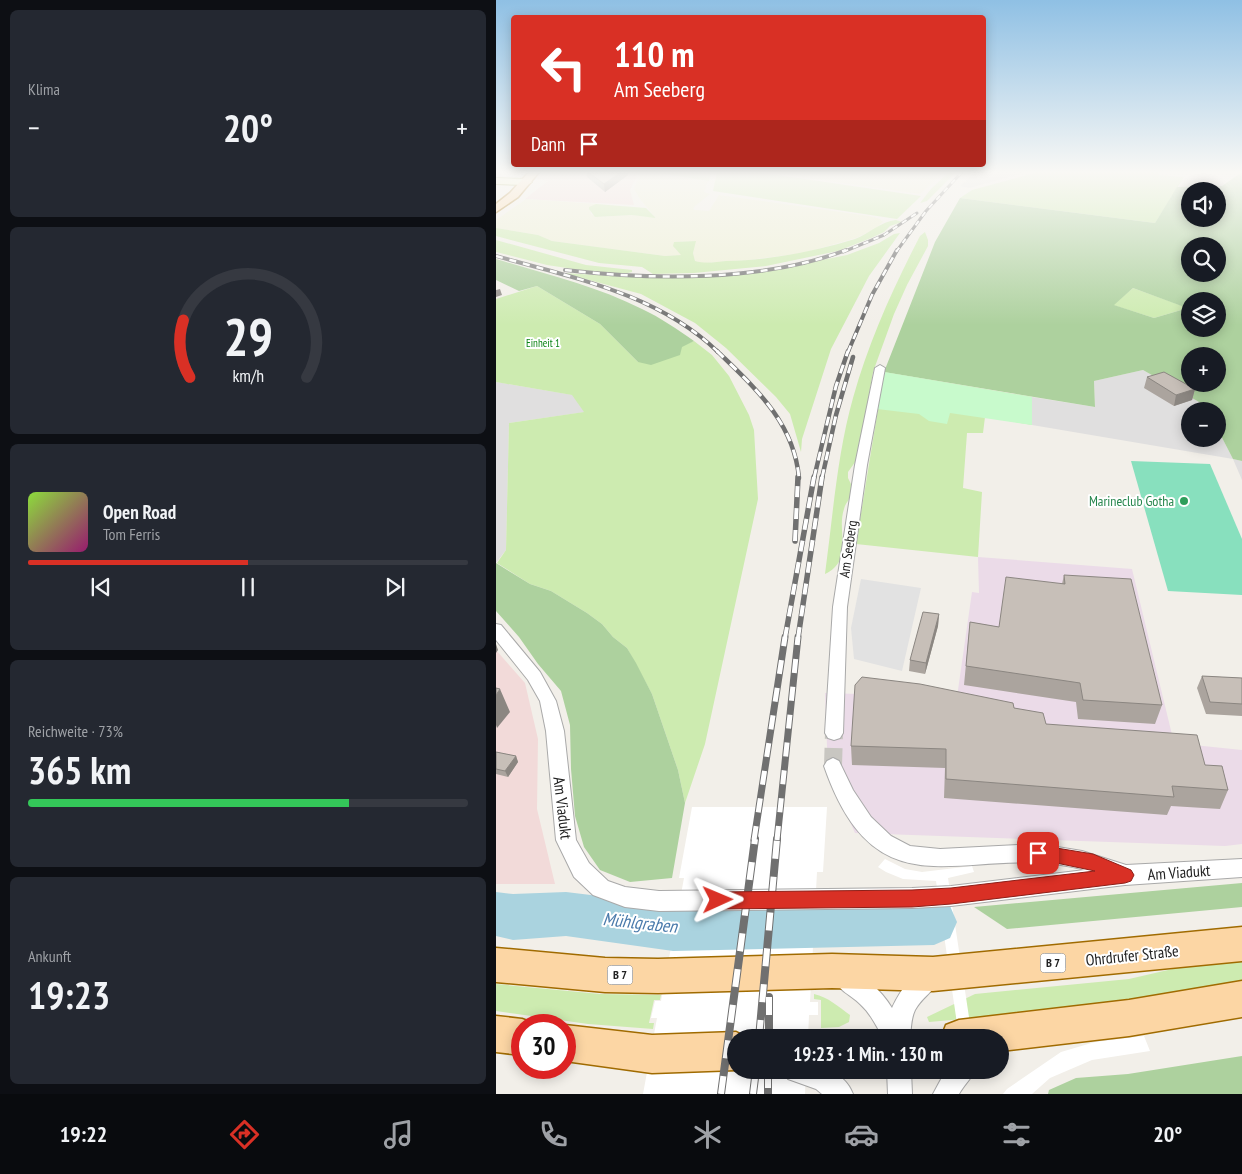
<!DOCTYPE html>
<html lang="de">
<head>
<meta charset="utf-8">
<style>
  :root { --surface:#171b24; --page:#242831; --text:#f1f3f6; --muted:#9ea1a6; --line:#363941; --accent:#d93025 }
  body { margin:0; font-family:"PT Sans Narrow",sans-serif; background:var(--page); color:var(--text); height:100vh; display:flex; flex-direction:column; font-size:19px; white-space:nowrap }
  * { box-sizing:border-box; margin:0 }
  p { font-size:16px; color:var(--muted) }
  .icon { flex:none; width:28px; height:28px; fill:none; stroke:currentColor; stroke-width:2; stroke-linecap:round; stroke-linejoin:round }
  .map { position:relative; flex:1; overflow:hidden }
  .sheet { display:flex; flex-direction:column; gap:10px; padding:10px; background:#0d0f14; width:496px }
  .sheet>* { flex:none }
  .top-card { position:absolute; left:15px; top:15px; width:475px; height:152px; border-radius:5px; box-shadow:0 2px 12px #0003; background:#d93025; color:#fff; overflow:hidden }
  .fabs { position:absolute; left:685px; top:182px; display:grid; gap:10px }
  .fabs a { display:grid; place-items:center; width:45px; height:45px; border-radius:50%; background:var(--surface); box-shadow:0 2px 12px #0003; font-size:25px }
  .speed { position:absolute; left:15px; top:1014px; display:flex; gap:10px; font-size:25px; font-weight:700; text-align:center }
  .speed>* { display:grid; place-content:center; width:65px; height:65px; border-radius:50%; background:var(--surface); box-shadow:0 2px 12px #0003; line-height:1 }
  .speed .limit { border:8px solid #d22; background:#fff; color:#111 }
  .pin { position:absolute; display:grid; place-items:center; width:42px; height:42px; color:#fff; margin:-21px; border-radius:10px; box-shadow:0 2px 8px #0006 }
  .me { position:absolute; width:55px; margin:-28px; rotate:89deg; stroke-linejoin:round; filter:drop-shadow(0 0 4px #0008) }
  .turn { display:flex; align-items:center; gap:18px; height:105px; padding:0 20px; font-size:22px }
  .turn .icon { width:65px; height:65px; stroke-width:2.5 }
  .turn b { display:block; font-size:35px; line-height:42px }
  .then { display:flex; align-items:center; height:48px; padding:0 20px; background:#0003; gap:10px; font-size:19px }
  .big { font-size:38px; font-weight:800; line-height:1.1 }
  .sheet .widget { flex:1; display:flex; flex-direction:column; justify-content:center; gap:8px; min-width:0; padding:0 18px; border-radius:8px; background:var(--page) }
  .sheet .dial { align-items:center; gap:0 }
  .dial svg { height:130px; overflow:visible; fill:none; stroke:var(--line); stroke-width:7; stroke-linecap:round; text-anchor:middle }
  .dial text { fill:var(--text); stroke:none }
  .song { display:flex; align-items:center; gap:15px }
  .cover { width:60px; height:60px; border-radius:8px; background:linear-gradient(135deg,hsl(90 70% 55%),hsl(320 70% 35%)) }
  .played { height:5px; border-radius:2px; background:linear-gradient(90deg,var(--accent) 50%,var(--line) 50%) }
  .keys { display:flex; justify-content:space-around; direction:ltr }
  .heat { display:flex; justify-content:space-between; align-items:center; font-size:28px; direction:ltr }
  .charge { height:8px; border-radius:4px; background:linear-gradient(90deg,#34c759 73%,var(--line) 0) }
  .trip { position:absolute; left:231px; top:1029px; width:282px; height:50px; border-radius:25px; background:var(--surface); box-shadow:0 2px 12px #0003; font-weight:800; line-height:50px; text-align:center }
  .menu { display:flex; height:80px; justify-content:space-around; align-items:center; background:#090b0e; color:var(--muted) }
  .menu .icon { width:35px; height:35px }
  .menu .selected { color:var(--accent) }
  .menu b { font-size:22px; color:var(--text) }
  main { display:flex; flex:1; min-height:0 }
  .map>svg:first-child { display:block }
  .residential { fill:#e0dfdf }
  .commercial { fill:#f2dad9 }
  .industrial { fill:#ebdbe8 }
  .farmland { fill:#eef0d5 }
  .grass { fill:#cdebb0 }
  .forest { fill:#add19e; fill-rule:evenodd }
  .park { fill:#c8facc }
  .pitch { fill:#88e0be }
  .parking { fill:#e2e2e2 }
  .pier { fill:#fff }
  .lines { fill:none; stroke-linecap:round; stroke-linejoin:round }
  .river { fill:#aad3df; fill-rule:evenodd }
  .street-tunnel { stroke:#c8c6c1; stroke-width:18; stroke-dasharray:18 9; stroke-linecap:butt }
  .street-casing { stroke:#a9a9a9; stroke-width:2 }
  .secondary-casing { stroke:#707d05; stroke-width:2 }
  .primary-casing { stroke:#a06b00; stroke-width:3 }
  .street { fill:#fff; fill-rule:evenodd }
  .secondary { fill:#f7fabf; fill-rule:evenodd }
  .primary { fill:#fcd6a4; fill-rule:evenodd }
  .rail-far5-casing { stroke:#707070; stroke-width:3 }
  .rail-far4-casing { stroke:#707070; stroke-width:4 }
  .rail-far3-casing { stroke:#707070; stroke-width:4.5 }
  .rail-far2-casing { stroke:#707070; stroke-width:5.5 }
  .rail-far1-casing { stroke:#707070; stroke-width:7 }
  .rail-casing { stroke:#707070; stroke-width:8 }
  .rail-far5 { stroke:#fff; stroke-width:2; stroke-dasharray:5.5; stroke-linecap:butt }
  .rail-far4 { stroke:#fff; stroke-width:2.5; stroke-dasharray:7; stroke-linecap:butt }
  .rail-far3 { stroke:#fff; stroke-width:3; stroke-dasharray:9; stroke-linecap:butt }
  .rail-far2 { stroke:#fff; stroke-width:4; stroke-dasharray:11; stroke-linecap:butt }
  .rail-far1 { stroke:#fff; stroke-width:5; stroke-dasharray:14; stroke-linecap:butt }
  .rail { stroke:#fff; stroke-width:6; stroke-dasharray:18; stroke-linecap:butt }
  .wall { fill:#aba49e }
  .shaded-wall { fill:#8b8681 }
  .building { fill:#c7bfb8; stroke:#8b8681 }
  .route { fill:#d93025; stroke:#8d1f18 }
  .leisure-dot { fill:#2e9e5b; stroke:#fff; stroke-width:2 }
  .labels { text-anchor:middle; stroke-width:4; stroke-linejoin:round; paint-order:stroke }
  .far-park-label { font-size:11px; fill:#0c8416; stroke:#fff }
  .shield { fill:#fff; stroke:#646464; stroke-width:1 }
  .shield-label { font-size:12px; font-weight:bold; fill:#222 }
  .leisure-label { font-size:14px; fill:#27864d; stroke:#fff; text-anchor:end }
  .street-label { font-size:14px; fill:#222; stroke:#fff }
  .near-street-label { font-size:16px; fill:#222; stroke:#fff }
  .near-water-label { font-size:18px; font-style:italic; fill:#4a7aab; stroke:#fff }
</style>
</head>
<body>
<main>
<section class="sheet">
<div class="widget"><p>Klima</p>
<div class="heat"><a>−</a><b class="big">20°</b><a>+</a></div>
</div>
<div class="widget dial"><svg viewBox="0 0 100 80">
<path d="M14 69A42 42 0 1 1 86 69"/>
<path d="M14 69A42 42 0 0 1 10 34" stroke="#d93025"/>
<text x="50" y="56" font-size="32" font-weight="700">29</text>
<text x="50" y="72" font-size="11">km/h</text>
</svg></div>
<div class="widget">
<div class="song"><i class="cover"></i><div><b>Open Road</b><p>Tom Ferris</p></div></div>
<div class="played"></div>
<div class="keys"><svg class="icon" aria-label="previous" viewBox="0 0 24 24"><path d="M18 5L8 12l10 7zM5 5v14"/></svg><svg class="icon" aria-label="pause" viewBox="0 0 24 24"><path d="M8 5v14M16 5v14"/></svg><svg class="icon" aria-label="next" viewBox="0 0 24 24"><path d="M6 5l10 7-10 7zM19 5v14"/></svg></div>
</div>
<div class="widget"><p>Reichweite · 73%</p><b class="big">365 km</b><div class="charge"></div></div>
<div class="widget"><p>Ankunft</p><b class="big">19:23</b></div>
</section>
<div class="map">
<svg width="746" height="1094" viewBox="0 0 746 1094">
  <rect width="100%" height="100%" fill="#f2efe9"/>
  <path class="residential" d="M479,172h52l-58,16 -9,-2z
    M647,370l63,36 3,5h-19v28h27v-11l16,31 9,2v19l-9,-21 -201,-34v-28l63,10 -1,-26z
    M0,382l77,13 12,17 -76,11 -3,127 -10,13z"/>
  <path class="commercial" d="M45,172h98l-9,18 4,15 -109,-6 23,-18 -12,-2z
    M0,650l29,33 13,56 -1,70 18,75h-59z"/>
  <path class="industrial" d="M482,557l154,12 42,174 68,7v94l-17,2 -370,-13 -27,-60 -3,-80 132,4 15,-105 7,1z"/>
  <path class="farmland" d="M145,172l67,9 -4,11 6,2 -15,12 -2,3 2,1 14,1 10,-16 150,21 11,3 3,3 -8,7 -19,9 -53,15 -54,7 -47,3 -7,-2 -2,-8 2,-12 -21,1 2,8 5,3v2l-16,1 -113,-15 -14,-6 -42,-7v-8l30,-21 70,5 1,1 -8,2 2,7 6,3 35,-2 23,2 -15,-18 -6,-10z
    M269,172h179l-24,22z"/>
  <path class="grass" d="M155,172h60l-2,9z
    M221,172h39l165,24 -24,23 -184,-28z
    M453,172h7l-29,29 -7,2 11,-14z
    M542,172h122l-2,3 26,2 -29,46 -195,-25 12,-8z
    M100,204l50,4 10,10 -24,-3 -37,2 -6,-8v-2z
    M400,220l6,2 -12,4 -6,6 -13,6 -33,13 -72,15 -72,7 -41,1 -11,-7 -43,-4 -103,-27v-8l42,7 14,6 113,15 16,-1 -8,-9 1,-4 22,-1 -3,12 2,8c10,3 21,1 31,0 44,-1 87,-9 129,-22 14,-5 26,-18 41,-19z
    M429,232l3,8v6l-21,39 -13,29 -21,58 -15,86 -10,14v6l5,10c-2,12 -7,13 -9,21 -8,24 11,50 -19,65 8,-59 12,-119 28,-176 16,-57 40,-110 67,-162z
    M404,233l-31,43 -38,73 -29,90 -1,13 -11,-38 -14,-17 -50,-49 -31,-25 -54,-29 -78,-21 87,5 82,-3 39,-5 76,-15 32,-12 15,-9z
    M0,240l90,25 46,5v2l-8,2 -44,-4 -33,-5 -51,-13z
    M41,286l63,38 38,38 56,-21 18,14 17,21 20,39 5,15 4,69 -53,245 -20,59 -7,-33 -26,-76 -25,-46 -14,-11 -11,-13 -15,-11 -36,-22 -21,-7 -33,-21 9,-13 3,-127 75,-11 -12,-17 -76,-13v-83z
    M637,288l55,20 -34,10 -41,-13z
    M388,372l148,25v28l-47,-8 -2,16h-16l-4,55 19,4 -4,65 -122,-13z
    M746,958v24l-176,28 -137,12 -2,-5 48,-23 154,-15 65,-15z
    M0,984l104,10 61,1 -1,5h-6l-5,23h5l-1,6 -65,-5 -92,-13z
    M318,994c14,3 25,13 36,21l-1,7 -10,5 -18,1v-28l-7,-1z"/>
  <path class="forest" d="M746,172v289l-9,-2 -16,-31v-17h-8l-3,-5 -63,-36 -49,11 1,26 -211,-35 51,-130 25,-44 195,25 22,-36 45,-1zM694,191h27v28h-27zM694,246h27v28h-27zM637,288l54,20h1l-34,10 -40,-13zM694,301h27v28h-27zM694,356h27v28h-27z
    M0,259c49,15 100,27 146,50 19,9 35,20 52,32l-12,6 -2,8 -29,10 -13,-3 -38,-38 -63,-38 -18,5 -23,-11z
    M0,563l34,21 21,7 36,22 15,11 11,13 14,11 9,15 16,31 26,76 7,33 -13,75 -42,4 -30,-12 -16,-23 -9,-31 -4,-47 -1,-44 -9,-34 -23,-27 -19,-27 -23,-26z
    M746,883v24l-235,22 -33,-22z
    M746,1056v38h-194l1,-4 27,-12 52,-4z"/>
  <path class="park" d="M388,372l148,25v28l-82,-12 -3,11 -18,-3 -10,-7 -42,-5z"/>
  <path class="pitch" d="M635,461l79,3 32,75v56l-74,-4z"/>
  <path class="parking" d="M365,579l60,9 -19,83 -48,-12 -3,-31z"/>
  <path class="pier" d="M196,807h135l-4,65h-6l-7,130h8v13h-9l-1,22 -72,1v32h70l-1,24h-162l14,-76h-6l4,-17h6l23,-123h-5z
    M389,859l20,10 17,3 50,-6 2,6 -26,6 24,159h-13l-23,-156 -33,-2 -17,-7 -8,-5z
    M648,1036l6,15 -58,9 -42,18 -18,16h-29l4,-5 54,-37 34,-10z"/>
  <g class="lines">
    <path class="river" d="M0,892l17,2 53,-2 107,13 261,-6 16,7 7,16 -7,16 -16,7 -261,6 -107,-15 -53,4 -17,-4z"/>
    <path class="street-tunnel" d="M337,766l1,-33"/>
    <g class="street-casing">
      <path id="street" d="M384,365l5,3 -18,97 -20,142 -4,126 -3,5 -6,2 -6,-2 -3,-5 8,-126 22,-142 20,-97z
        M0,624l5,1 39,47 16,29 8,30 12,109 13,23 19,18 17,6 34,4 253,-3 39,-2 134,-16c-114,-31 -206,55 -261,-104l3,-5 6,-3 6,3 14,29 18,27 20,19 19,10 30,3 99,-5 43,7 44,14 116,-6v18l-117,8 -174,21 -39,2 -253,3 -34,-4 -32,-12 -19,-18 -18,-37 -10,-109 -6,-30 -12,-21 -32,-40z
        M433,967l8,3 3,8c-5,13 -18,19 -25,32 -4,8 -4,18 -5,28h-27c-7,-13 -13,-25 -23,-34 -9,-9 -21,-13 -26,-25l3,-8 8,-3c20,8 36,22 47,40 8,-17 19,-34 37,-41z
        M289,1070c27,0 56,-6 68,24h-31l-6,-5 -28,-10z
        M391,1070h24l1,24h-24z
        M450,1070h29c-4,9 -11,15 -16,24h-26z"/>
    </g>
    <g class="secondary-casing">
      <path id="secondary" d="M0,178l31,1 5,3 -5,3 -31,-1z"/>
    </g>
    <g class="primary-casing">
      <path id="primary" d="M33,172h10l-21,25 -22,15v-8l14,-11z
        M746,927v34l-309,30 -101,-3 -174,5 -53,-1 -109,-10v-34l109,10 53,1 174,-5 101,3z
        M746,981v36l-113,19 -128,15v-13h-60l5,-13 13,-5 170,-20z
        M0,1016l26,3 13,5 -13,1v30l-26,-3z
        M68,1025h1l87,10 84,-3 12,6h-12v32l-84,3 -87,-12z"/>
    </g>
    <use href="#street" class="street"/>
    <use href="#secondary" class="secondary"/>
    <use href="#primary" class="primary"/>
    <g class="rail-far5-casing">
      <path id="rail-far5" d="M347,252l41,-17 33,-22
        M400,252l30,-41 36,-39"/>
    </g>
    <g class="rail-far4-casing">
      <path id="rail-far4" d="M0,256c78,22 162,38 222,96
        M69,270c87,10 198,12 281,-20
        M352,352l24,-57 25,-45"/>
    </g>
    <g class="rail-far3-casing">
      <path id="rail-far3" d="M221,351c38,37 77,71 82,127
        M318,478l22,-92 12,-35
        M326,478l14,-63 17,-58"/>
    </g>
    <g class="rail-far2-casing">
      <path id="rail-far2" d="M299,541l3,-64
        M289,638l29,-161
        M302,638l24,-161"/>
    </g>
    <g class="rail-far1-casing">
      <path id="rail-far1" d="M258,840l31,-203
        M281,840l21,-203"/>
    </g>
    <g class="rail-casing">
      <path id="rail" d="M273,997v41
        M263,1038l18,-199
        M272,1070v24
        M225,1094l34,-255
        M257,1094l3,-24"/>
    </g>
    <use href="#rail-far5" class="rail-far5"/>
    <use href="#rail-far4" class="rail-far4"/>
    <use href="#rail-far3" class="rail-far3"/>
    <use href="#rail-far2" class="rail-far2"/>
    <use href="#rail-far1" class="rail-far1"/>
    <use href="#rail" class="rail"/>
  </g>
  <path class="wall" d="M90,172h42v3l-23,17 -18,-15z
    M651,377l48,12 -3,11 -18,6 -30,-18z
    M568,575l98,130 -7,19 -77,-5 -2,-17 -112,-17 6,-63 29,5 63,-43z
    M443,614l-1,12 -13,48 -16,-3 1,-11z
    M706,676l40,2v38l-36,-2 -9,-26z
    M518,708l32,16 159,41 23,25 -8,19 -49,-3 -4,9 -223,-17 1,-30 -93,-3 -1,-19z
    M0,752l20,4 2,6 -10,15 -12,-3z"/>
  <path class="shaded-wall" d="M125,172h7v3l-23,17 -1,-8z
    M4,289l2,6 -6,2v-7z
    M699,389l-3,11 -18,6 2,-11z
    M443,614l-1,12 -13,48 1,-11z
    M0,644l2,6 -2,3z
    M4,689l10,23 -13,16 -1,-3v-30z
    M20,756l2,6 -10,15 -3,-6z"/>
  <path class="building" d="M92,172h33l-17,12z
    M668,372l31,17 -19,6 -29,-18z
    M568,575l67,4 31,126 -79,-5 -3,-17 -114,-17 4,-44 29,5 7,-50 59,7z
    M427,612l16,2 -13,49 -16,-3z
    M706,676l40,2v26l-32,-2z
    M366,677l58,7 93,19 1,5 29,5 3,11 151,11 8,30 17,1 6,24 -56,-4 2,11 -228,-18v-30l-95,-3 4,-61z
    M0,688l4,1 -4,6z
    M0,752l20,4 -11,15 -9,-2z"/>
  <linearGradient id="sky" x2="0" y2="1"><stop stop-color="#8fc0e4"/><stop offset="0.53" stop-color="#f9f8f5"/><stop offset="1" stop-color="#f9f8f5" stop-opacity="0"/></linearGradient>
  <rect width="746" height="325" fill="url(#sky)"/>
  <path class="route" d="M542,845l55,9 38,16 3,5 -3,6 -6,2 -174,21 -39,3 -194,2 -6,-3 -3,-6 3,-5 6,-3 194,-2 39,-2 144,-17 -63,-13 -3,-5 3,-5z"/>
  <circle class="leisure-dot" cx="688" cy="501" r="5"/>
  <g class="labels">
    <g class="far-park-label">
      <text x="47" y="347">Einheit 1</text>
    </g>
    <g class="shield">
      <rect x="544.5" y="953.5" width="25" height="19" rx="4"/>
      <rect x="111.5" y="965.5" width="25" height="19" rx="4"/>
    </g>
    <g class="shield-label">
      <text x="557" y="967">B 7</text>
      <text x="124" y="979">B 7</text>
    </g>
    <g class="leisure-label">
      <text x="678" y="506">Marineclub Gotha</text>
    </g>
    <g class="street-label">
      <text transform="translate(352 549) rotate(-82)" y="5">Am Seeberg</text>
    </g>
    <g class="near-street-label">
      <text transform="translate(67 808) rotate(83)" y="6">Am Viadukt</text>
      <text transform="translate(683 872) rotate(-4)" y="6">Am Viadukt</text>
      <text transform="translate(636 955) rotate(-6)" y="6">Ohrdrufer Straße</text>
    </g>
    <g class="near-water-label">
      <text transform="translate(144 923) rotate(6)" y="6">Mühlgraben</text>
    </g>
  </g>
</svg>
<div class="fabs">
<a><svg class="icon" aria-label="sound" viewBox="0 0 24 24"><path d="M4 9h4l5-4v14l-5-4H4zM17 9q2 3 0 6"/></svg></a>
<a><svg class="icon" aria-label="search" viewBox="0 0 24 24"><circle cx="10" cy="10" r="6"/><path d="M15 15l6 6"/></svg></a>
<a><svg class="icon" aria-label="layers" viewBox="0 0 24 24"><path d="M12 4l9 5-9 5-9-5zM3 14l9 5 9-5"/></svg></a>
<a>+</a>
<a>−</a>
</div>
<div class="speed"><div class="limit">30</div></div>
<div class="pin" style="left:542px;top:853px;background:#d93025"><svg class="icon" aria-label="arrive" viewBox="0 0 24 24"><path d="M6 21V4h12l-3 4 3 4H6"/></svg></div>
<svg class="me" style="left:222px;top:900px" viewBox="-20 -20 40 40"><path d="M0-17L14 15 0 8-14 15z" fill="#d93025" stroke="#fff" stroke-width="4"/></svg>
<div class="trip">19:23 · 1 Min. · 130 m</div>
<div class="top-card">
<div class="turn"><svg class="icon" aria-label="left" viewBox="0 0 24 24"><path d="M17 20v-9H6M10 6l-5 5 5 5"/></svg><div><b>110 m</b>Am Seeberg</div></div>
<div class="then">Dann<svg class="icon" aria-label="arrive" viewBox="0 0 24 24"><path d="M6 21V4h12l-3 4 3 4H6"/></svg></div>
</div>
</div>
</main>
<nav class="menu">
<b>19:22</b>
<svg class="icon selected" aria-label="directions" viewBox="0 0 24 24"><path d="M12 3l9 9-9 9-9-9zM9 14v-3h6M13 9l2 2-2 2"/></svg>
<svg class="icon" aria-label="music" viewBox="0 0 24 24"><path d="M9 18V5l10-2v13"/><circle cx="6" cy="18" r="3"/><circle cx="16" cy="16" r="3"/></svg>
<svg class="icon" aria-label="phone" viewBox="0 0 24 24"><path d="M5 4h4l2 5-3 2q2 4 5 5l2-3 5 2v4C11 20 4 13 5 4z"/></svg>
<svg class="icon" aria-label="climate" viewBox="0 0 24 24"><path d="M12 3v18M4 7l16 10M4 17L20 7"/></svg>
<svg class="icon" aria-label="car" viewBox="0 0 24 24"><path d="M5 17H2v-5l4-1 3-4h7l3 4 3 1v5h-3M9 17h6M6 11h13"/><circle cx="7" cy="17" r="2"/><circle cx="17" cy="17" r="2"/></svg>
<svg class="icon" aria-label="filters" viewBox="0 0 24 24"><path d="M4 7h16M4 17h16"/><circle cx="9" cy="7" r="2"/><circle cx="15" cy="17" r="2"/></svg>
<b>20°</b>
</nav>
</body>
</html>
